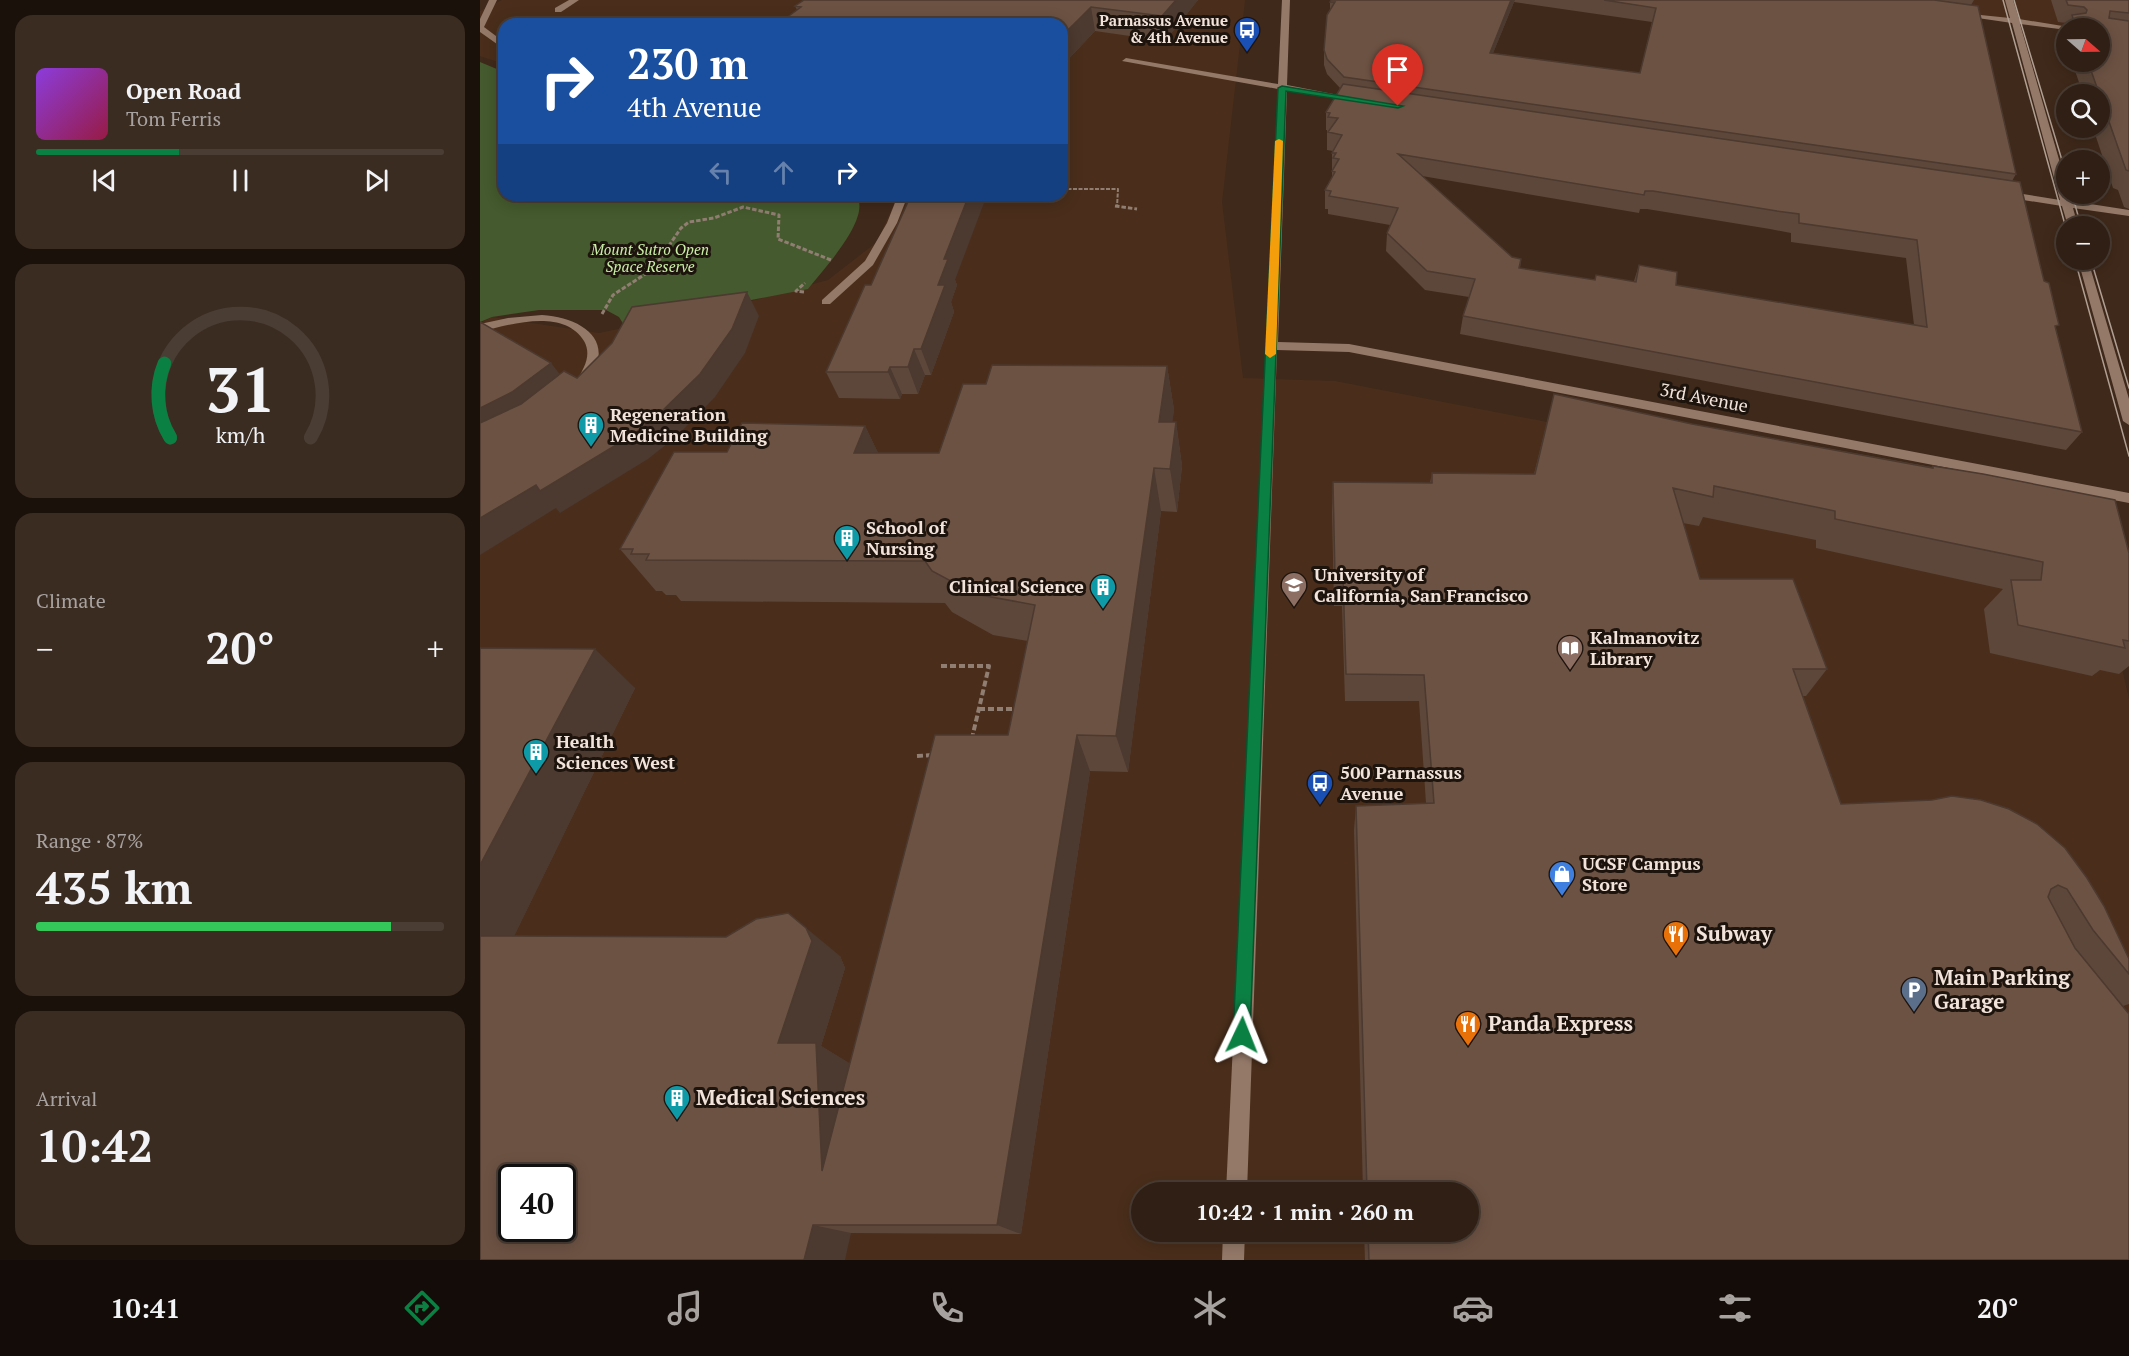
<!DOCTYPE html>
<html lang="en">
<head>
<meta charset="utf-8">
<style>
  :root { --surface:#2f1f14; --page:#3b2c22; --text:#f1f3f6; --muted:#a7a2a0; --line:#4a3d34; --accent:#0b8043 }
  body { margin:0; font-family:"PT Serif",serif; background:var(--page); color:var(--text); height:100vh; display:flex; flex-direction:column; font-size:22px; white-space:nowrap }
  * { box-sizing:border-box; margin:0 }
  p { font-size:20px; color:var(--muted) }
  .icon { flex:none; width:33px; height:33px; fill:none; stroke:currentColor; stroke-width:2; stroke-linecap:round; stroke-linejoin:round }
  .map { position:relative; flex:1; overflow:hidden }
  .drawer { display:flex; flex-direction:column; gap:15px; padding:15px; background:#1a110b; width:480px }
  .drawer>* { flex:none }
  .guide { position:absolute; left:18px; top:18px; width:570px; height:183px; border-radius:18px; box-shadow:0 3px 15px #0003,0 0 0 2px var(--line); background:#1a4fa0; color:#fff; overflow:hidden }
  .needle { width:39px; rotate:110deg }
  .buttons { position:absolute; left:1576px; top:18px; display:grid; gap:12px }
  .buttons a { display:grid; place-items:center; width:54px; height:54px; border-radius:50%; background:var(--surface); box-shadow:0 3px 15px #0003,0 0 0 2px var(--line); font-size:30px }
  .speed { position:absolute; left:18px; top:1164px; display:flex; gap:12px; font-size:30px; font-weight:700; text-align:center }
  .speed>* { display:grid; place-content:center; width:78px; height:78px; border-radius:50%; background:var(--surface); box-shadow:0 3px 15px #0003,0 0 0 2px var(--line); line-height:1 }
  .speed .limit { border:3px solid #111; border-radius:9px; background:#fff; color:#111 }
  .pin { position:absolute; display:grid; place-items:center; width:51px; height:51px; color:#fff; margin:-62px -26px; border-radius:50% 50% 50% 0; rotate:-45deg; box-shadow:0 0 6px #0007 }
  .pin .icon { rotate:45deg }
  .me { position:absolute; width:66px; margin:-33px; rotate:2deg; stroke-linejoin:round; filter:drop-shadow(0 0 4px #0008) }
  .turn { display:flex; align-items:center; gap:21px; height:126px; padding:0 30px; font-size:27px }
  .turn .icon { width:78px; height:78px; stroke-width:2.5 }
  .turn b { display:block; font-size:42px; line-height:51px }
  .lanes { display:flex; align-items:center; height:57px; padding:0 30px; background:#0003; justify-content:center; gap:30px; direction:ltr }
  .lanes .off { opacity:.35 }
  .big { font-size:45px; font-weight:700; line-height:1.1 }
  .drawer .card { flex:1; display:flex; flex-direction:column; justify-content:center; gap:9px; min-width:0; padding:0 21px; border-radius:18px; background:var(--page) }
  .drawer .dial { align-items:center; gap:0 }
  .dial svg { height:156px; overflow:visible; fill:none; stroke:var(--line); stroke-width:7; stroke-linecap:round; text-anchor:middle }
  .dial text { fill:var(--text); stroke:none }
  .song { display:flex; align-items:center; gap:18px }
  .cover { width:72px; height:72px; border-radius:9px; background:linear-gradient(135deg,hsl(270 70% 55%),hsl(340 70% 35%)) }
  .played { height:6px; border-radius:3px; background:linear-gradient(90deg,var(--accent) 35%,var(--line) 35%) }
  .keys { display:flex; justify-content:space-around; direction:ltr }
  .heat { display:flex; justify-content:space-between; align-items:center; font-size:33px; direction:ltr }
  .charge { height:9px; border-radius:4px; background:linear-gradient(90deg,#34c759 87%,var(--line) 0) }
  .trip { position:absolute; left:651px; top:1182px; width:348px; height:60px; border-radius:30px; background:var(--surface); box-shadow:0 3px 15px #0003,0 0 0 2px var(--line); font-weight:700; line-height:60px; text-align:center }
  .tab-bar { display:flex; height:96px; justify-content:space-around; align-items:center; background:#130c08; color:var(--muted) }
  .tab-bar .icon { width:42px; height:42px }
  .tab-bar .selected { color:var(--accent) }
  .tab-bar b { font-size:27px; color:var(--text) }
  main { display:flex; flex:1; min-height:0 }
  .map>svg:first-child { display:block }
  .built { fill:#4a2e1b; fill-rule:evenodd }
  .green { fill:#455a2e }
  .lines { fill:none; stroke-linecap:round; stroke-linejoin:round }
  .path-far2 { stroke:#917e72; stroke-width:2; stroke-dasharray:4 1.5; stroke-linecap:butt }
  .path-far1 { stroke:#917e72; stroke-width:3; stroke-dasharray:4.5 2; stroke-linecap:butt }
  .path { stroke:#917e72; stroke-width:4; stroke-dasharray:6 3; stroke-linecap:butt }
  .minor { fill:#947968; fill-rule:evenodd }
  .tram { stroke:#b09f93; stroke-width:1.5 }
  .wall { fill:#5d473a; fill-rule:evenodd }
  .shaded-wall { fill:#4c392f }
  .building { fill:#6c5243; stroke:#4c392f; stroke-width:1.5; fill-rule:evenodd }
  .route { fill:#0b8043; stroke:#07532c; stroke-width:1.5 }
  .slow { fill:#f59e0b }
  .labels { text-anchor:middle; stroke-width:6; stroke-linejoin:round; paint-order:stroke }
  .far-poi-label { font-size:15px; font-weight:bold; fill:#f3e4db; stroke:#1e140e; text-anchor:end }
  .far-park-label { font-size:15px; font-style:italic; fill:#caf0a5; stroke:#1e140e }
  .street-label { font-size:18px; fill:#f3e4db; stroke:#1e140e }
  .poi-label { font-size:18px; font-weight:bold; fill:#f3e4db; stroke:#1e140e; text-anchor:start }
  .near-poi-label { font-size:21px; font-weight:bold; fill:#f3e4db; stroke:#1e140e; text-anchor:start }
</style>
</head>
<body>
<main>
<section class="drawer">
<div class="card">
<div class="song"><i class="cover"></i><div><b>Open Road</b><p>Tom Ferris</p></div></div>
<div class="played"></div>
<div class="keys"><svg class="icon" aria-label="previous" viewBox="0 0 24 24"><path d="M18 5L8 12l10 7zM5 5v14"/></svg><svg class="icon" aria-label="pause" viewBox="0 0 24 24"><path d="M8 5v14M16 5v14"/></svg><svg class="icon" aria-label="next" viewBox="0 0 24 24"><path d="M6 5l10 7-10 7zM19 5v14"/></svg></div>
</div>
<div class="card dial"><svg viewBox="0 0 100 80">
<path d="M14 69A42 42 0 1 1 86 69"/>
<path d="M14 69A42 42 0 0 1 11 31" stroke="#0b8043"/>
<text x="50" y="56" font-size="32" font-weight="700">31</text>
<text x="50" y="72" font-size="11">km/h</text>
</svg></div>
<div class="card"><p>Climate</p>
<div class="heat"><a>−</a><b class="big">20°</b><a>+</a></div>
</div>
<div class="card"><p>Range · 87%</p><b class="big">435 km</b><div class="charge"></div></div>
<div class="card"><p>Arrival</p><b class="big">10:42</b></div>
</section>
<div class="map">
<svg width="1649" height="1260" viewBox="0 0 1649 1260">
  <rect width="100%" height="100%" fill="#3f291a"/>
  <path class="built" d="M22,0h743l-23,202 21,176 92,3 754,146 40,172v561h-1649v-937l12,-6 107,16 145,-30 84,-23 49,-38 21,-47h164v-171h-558v40l-24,-8v-45zM32,1178h50v50h-50zM662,1192h326v40h-326z
    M1435,0h214l-29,28h-29l-154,-18z"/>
  <path class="green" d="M0,62l24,10v123h352c17,22 -34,76 -48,94l-184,36 -5,-8 -13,-7h-67l-47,7 -12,5z"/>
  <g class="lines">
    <path class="path-far2" d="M582,189h56l-1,18"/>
    <path class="path-far1" d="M635,206l22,3
      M324,292l-8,-1 9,-8
      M122,314l11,-19 40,-26 28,-41 8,-6 25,-4 29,-11 36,8 -1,24 53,21"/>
    <path class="path" d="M461,666h48l-17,72
      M499,709h38
      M437,756l16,-1"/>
    <path class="minor" d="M9,0h8l-13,27 20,15v7l-24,-17v-13z
      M89,0h10l-18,12h-6v-4z
      M802,0h8l-3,85 72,14 -5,3 -67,-12 -9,252 71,2 780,149v10l-780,-151 -72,-2 -30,842h-21l52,-1103 -156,-28 4,-3 152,26z
      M1525,0h8l6,19 56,9 -8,2 -47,-6 51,177 58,9v6l-56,-8 5,18h-10l-6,-20 -58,-9 -5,-3 5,-3 56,9 -48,-177 -55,-8 4,-2 49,5z
      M418,195h10l-11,28 -24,42 -43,39h-8v-4l43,-39 22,-38z
      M1598,260h10l41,139v26l-6,-4z
      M62,315c40,3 76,25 45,68h-8l-2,-3c7,-12 15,-25 7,-39 -20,-33 -74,-17 -104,-9v-8l28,-6z
      M743,1232h22l-1,28h-22z"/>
    <path class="tram" d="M1523,0l64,232
      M1534,0l53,177
      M1592,194l9,32
      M1595,260l54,196
      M1611,260l38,128"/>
  </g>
  <path class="wall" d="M324,0h394l-33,41 -70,-10 -33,35v-42l-265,-14 -2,-4z
    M851,0h643l-3,5 45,169 -4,7 32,100 38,151 -16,18 -606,-116 3,-18 6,-19 -44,-7 -39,-39 1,-18 3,-8 -62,-11v-5h-3v-19l7,-11v-26l1,-2 -6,-1v-20h-1v-18l14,-24 -13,-14 -3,-9v-15l6,-40v-8zM1034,2l138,20 -12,51 -147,-20zM942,176l217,37 1,-4h7l123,20 21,4v9l115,16 8,67 -238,-40 -37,-20 -5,16 -39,-1 -75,-12 1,-9 -9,-2z
    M1571,0h78v209l-5,-2 -6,-17 -5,-2 -20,-60h7v-34h-17l-11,-32h28v-34h-33v20l-5,-16 5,-9 -9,-1z
    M475,280l2,5 -6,17 3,10 -23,63h-6l-7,19h-16l-2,5 -61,-1 -13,-26 45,-87z
    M687,366l7,44 -2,12h4l6,44 -5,46 -16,-1 -33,261 -38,-1 -69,463 -170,-1 -371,27v-612l155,40 -121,248 326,20 5,12 -24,78 29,18 158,-329 20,-94 -35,-6 -41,-23 -7,-9 -264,-2 -5,-6h-10l-4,-4h-6l-36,-42 245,-123 13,27h61l47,-69z
    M1074,394l138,30 239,43 2,-1 196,87v113l-10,8 -19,-4 -8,6 -102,-23 -6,-44 19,-20 -187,-41v-8l-113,-23 -4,9 -16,-3 17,56 127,90 -21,27h-3l38,108 168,5 120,150v45l-6,2 6,254h-764l-1,-28h104v-40h-105l-9,-362 2,-24 70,-3 -7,-102h-74l-3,-95h-8l-2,-94 1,-30 97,1 2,-10 102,1z"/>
  <path class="shaded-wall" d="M696,0h22l-33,41 -3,-25z
    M1031,0h4l-1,2 -27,66 3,-15z
    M611,7l4,24 -33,35v-30z
    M489,195h18l-32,85 2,5 -6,17 3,10 -23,63 -10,-26 23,-90z
    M267,292l12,24 -14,37 -30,44 -38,39 -29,23 -88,54 -4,-5 -76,47v-37l56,-33z
    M434,349l11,26 -7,19 -10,-27z
    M71,363l18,23 -89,55v-33z
    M687,366l7,44 -8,56 -7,-44z
    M410,367l12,27 -2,5 -12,-27z
    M696,422l6,44 -5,46 -7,-43z
    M385,426l21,43 -32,-16z
    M674,468l7,43 -33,261 -12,-36z
    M115,649l40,39 -134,275 -21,-10v-88z
    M597,735l13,36 -69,463 -24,-9z
    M308,913l52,43 5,12 -24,78 30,18 -29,107 -44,-128z
    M333,1225l38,8 -6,27h-41z"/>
  <path class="building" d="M324,0h372l-14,16 -71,-9 -29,29v-12h-284l23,-17 -6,-1z
    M851,0h180l-21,53 150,20 16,-65 -52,-8h330l44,6 38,168 -672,-97 -17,-18 -3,-9 3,-35 8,-13h-5z
    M1586,0h63v13l-19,-2 -1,7 20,3v150l-3,-1 -38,-108h12v-34h-24l-4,-13 14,-2 1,-3 -3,-3 -16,-2z
    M863,84l677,98 24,99 5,2 7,30 3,12 -4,1 27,106 -619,-116 12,-37 -48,-8 -40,-38 11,-25 -69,-12 2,-5 -6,-1 10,-18 -3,-1 7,-12 -6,-1 3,-5h-4l10,-18 -14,-3 10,-14 -10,-1 2,-4 -4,-1zM918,154l246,41 1,-4h8l124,20 22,3v9l118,17 10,87 -251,-42 1,-13 -38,-7 -3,17 -40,-7 -1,5 -76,-12 2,-9 -9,-2z
    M431,195h58l-25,64h4l-10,26h7l-24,64h-7l-6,18h-18l-2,5h-62l39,-87h6z
    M267,292l-15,37 -32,45 -40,39 -29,23 -91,55 -4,-6 -56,33v-95l41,-19 43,-33 13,7 35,-35 20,-36z
    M0,322l71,41 -39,29 -32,16z
    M512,365l175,1 -8,56h17l-6,47 -16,-1 -38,268 -39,-1 -80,490h-184l-9,35h-324v-324l246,1 30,-18 32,-6 18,15 6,13 -34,102h38l6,128 113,-436h73l27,-130 -60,-11 -43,-23 -7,-10 -279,-1 3,-6h-18l2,-5h-13l54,-97h53l15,-29 123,3 -11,27h85l24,-69h23zM32,1178h50v50h-50z
    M1074,394l138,30 241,44v-2l50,8 132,26 14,53v88l-6,-1 2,8 -107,-23 -7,-45h30l2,-18 -208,-43v-8l-121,-25 -1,11 -40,-9 27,91h93l34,90h-34l48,135 91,-4 20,-4 29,4 28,9 28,15 28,24 22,30 17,28 25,53v15l-36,-44 -26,-41 -9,-4 -7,4 -3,8 27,51 54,66v246h-760l-1,-28h100v-40h-101l-11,-386 78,-3 -10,-128 -78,-1 -3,-97h-8l-2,-95 99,1v-10l103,1z
    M0,648l115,1 -115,216z"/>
  <path class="route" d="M802,86l121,20 -5,2 -112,-17 -36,944 -2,6 -6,3 -7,-3 -2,-6 45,-947z"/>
  <path class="slow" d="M799,139l4,2 -7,213 -6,4 -5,-4 10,-213z"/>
  <defs>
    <g id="bus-pin" transform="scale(1.35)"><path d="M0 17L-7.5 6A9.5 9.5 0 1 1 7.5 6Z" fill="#1a4fb4" stroke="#1e140e"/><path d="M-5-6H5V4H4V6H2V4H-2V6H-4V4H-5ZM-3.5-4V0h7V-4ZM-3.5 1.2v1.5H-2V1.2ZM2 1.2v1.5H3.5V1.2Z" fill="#fff"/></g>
    <g id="building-pin" transform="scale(1.35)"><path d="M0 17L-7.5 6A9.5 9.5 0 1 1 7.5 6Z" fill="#0f9aa8" stroke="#1e140e"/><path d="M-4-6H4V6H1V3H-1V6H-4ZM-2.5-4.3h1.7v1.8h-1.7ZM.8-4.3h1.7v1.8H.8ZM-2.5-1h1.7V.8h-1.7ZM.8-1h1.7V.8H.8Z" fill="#fff"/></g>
    <g id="university-pin" transform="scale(1.35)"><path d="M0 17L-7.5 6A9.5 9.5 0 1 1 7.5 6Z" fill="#8d6e63" stroke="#1e140e"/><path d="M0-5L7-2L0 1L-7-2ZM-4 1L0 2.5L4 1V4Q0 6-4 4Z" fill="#fff"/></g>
    <g id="library-pin" transform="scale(1.35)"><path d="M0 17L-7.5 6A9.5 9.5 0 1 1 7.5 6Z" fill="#8d6e63" stroke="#1e140e"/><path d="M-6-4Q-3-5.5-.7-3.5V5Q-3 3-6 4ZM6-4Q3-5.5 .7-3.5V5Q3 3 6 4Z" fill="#fff"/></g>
    <g id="shop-pin" transform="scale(1.35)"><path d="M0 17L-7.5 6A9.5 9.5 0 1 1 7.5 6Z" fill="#3f7fe0" stroke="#1e140e"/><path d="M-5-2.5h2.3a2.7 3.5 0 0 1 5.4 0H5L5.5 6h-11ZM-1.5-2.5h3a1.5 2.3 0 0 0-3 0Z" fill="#fff"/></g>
    <g id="restaurant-pin" transform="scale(1.35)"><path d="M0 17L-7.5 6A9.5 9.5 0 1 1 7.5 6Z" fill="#e8710a" stroke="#1e140e"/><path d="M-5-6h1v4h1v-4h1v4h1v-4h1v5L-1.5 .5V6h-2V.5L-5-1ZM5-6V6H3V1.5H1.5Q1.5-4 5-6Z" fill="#fff"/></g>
    <g id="parking-pin" transform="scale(1.35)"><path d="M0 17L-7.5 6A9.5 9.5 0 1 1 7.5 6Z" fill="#5c6f8a" stroke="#1e140e"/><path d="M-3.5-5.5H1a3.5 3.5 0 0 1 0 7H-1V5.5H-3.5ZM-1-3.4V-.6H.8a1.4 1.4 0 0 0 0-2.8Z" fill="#fff"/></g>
  </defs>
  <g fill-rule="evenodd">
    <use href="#bus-pin" x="767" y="30"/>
    <use href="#building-pin" x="111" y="425"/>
    <use href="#building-pin" x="367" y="538"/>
    <use href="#university-pin" x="814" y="585"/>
    <use href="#building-pin" x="623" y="587"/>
    <use href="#library-pin" x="1090" y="648"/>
    <use href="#building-pin" x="56" y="752"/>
    <use href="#bus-pin" x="840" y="783"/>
    <use href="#shop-pin" x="1082" y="874"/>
    <use href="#restaurant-pin" x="1196" y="934"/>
    <use href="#parking-pin" x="1434" y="990"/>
    <use href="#restaurant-pin" x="988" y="1024"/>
    <use href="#building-pin" x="197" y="1098"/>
  </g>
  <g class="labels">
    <g class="far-poi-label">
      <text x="748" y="26">Parnassus Avenue<tspan x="748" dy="17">&amp; 4th Avenue</tspan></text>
    </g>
    <g class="far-park-label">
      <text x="170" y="255">Mount Sutro Open<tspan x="170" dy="17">Space Reserve</tspan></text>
    </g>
    <g class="street-label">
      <text transform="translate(1224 398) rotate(11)" y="6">3rd Avenue</text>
    </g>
    <g class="poi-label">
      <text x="130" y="421">Regeneration<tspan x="130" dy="21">Medicine Building</tspan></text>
      <text x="386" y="534">School of<tspan x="386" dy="21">Nursing</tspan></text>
      <text x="834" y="581">University of<tspan x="834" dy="21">California, San Francisco</tspan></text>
      <text x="604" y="593" text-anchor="end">Clinical Science</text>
      <text x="1110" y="644">Kalmanovitz<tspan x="1110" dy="21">Library</tspan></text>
      <text x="76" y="748">Health<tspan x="76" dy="21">Sciences West</tspan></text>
      <text x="860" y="779">500 Parnassus<tspan x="860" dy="21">Avenue</tspan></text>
      <text x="1102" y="870">UCSF Campus<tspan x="1102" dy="21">Store</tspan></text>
    </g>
    <g class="near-poi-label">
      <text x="1216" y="941">Subway</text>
      <text x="1454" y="985">Main Parking<tspan x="1454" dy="24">Garage</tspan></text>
      <text x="1008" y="1031">Panda Express</text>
      <text x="216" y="1105">Medical Sciences</text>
    </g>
  </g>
</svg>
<div class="buttons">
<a><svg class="needle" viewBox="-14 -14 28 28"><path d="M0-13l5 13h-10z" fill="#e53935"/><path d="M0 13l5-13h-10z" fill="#a7a2a0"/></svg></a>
<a><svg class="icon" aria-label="search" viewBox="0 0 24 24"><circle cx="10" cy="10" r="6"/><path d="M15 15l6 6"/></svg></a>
<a>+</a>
<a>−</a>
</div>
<div class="speed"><div class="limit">40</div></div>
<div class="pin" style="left:918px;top:106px;background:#d93025"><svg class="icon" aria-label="arrive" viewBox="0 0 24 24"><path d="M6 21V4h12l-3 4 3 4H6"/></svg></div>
<svg class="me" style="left:762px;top:1035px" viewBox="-20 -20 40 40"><path d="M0-17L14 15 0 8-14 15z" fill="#0b8043" stroke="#fff" stroke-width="4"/></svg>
<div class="trip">10:42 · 1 min · 260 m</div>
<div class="guide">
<div class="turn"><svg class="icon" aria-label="right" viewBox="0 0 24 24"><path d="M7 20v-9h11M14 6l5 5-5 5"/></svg><div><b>230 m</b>4th Avenue</div></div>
<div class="lanes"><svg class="icon off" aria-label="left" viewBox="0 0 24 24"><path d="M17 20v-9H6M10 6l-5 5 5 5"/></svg><svg class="icon off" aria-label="ahead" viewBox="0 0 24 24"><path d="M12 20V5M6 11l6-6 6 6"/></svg><svg class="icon" aria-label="right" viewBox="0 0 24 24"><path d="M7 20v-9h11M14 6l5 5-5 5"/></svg></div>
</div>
</div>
</main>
<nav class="tab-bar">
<b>10:41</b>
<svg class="icon selected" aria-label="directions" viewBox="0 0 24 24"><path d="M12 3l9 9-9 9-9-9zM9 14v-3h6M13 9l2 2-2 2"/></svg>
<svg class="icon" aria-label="music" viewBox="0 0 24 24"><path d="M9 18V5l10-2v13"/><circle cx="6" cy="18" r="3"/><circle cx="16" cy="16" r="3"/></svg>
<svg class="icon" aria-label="phone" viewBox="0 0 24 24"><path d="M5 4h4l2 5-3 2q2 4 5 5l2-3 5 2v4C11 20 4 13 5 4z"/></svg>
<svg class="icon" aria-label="climate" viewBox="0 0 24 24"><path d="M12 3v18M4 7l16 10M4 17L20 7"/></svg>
<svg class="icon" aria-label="car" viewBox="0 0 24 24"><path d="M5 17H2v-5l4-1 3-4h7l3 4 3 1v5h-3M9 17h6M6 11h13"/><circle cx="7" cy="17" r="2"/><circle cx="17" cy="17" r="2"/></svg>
<svg class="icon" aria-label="filters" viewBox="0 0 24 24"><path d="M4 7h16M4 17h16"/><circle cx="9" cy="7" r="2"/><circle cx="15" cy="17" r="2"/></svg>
<b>20°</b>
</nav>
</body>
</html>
